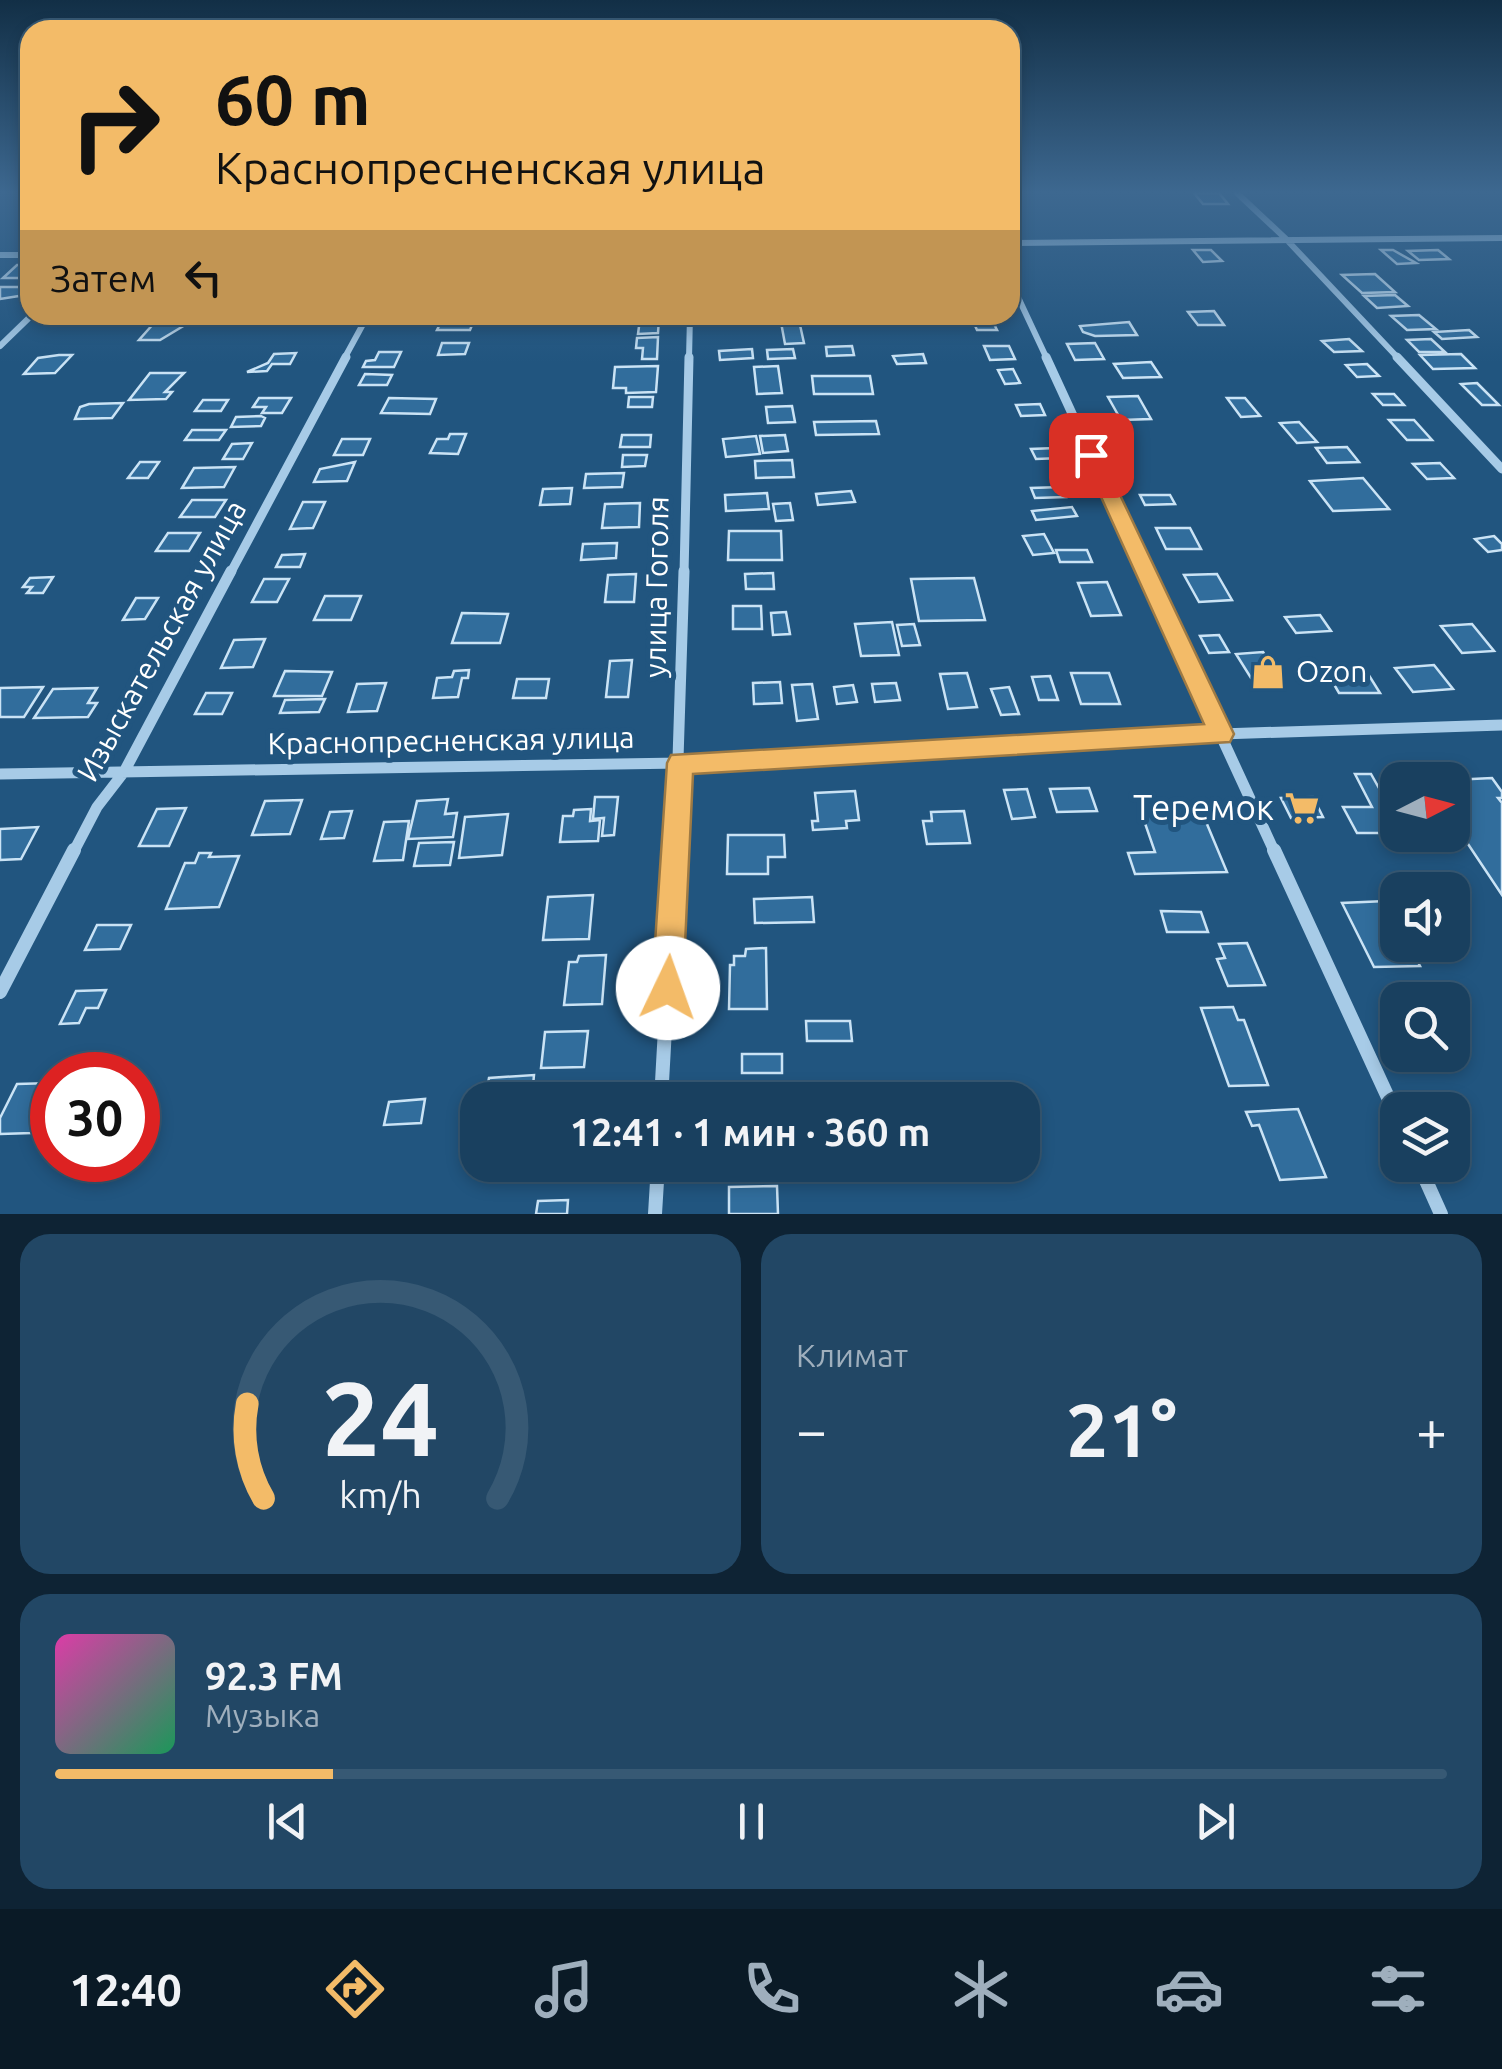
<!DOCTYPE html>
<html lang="ru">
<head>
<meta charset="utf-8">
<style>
  :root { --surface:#19405f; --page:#224765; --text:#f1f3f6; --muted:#9fafbd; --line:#375974; --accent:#f3bb68 }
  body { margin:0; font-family:Ubuntu,sans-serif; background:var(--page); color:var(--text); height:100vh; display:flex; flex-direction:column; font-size:38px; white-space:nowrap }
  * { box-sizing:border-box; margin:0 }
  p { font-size:32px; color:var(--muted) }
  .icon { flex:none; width:55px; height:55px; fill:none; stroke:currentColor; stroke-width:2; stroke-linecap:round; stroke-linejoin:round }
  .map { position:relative; height:1214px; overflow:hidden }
  .drawer { display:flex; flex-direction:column; gap:20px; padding:20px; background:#0e2334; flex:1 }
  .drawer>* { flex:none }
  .banner { position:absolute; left:20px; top:20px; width:1000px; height:305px; border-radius:30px; box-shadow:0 5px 15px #0003,0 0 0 2px var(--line); background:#f3bb68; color:#111; overflow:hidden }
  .needle { width:65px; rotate:84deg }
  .buttons { position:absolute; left:1380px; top:762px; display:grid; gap:20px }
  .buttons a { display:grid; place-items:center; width:90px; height:90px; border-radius:20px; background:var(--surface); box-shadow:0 5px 15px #0003,0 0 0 2px var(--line); font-size:50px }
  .speed { position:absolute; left:30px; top:1052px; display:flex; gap:20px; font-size:50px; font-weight:700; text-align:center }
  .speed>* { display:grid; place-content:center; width:130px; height:130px; border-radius:50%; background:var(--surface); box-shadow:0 5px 15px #0003,0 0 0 2px var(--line); line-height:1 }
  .speed .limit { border:15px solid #d22; background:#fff; color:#111 }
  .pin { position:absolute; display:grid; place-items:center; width:85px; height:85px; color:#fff; margin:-42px; border-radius:20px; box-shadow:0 5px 15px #0006 }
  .me { position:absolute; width:110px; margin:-55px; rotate:3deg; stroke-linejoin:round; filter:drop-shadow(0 0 8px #0008) }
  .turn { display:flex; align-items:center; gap:35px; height:210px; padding:0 30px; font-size:45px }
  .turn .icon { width:130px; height:130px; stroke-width:2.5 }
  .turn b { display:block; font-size:70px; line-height:85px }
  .then { display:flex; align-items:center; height:95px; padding:0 30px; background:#0003; gap:20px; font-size:38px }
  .big { font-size:75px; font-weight:700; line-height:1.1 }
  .drawer .card { flex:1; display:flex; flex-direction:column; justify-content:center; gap:15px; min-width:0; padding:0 35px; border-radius:30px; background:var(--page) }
  .drawer .dial { align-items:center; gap:0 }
  .dial svg { height:260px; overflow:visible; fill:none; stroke:var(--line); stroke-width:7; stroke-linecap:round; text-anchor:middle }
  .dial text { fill:var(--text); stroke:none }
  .song { display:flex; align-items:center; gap:30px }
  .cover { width:120px; height:120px; border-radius:15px; background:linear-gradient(135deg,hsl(320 70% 55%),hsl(150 70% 35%)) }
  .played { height:10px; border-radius:5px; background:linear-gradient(90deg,var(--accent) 20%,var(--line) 20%) }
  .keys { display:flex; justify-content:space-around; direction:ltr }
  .heat { display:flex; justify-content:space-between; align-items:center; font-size:55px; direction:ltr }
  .drawer .tiles { flex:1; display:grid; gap:20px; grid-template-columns:1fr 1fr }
  .card:last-child { grid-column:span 2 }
  .trip { position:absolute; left:460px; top:1082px; width:580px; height:100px; border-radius:30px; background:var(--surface); box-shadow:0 5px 15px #0003,0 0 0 2px var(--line); font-weight:700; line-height:100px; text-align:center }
  .dock { display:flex; height:160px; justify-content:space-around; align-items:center; background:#0a1a26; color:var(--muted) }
  .dock .icon { width:70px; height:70px }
  .dock .selected { color:var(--accent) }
  .dock b { font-size:45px; color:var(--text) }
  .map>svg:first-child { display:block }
  .building { fill:#316d9c; stroke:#cae3f5; stroke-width:2.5 }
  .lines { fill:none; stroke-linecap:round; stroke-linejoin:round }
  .street-far3 { stroke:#a7cbe7; stroke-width:6 }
  .street-far2 { stroke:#a7cbe7; stroke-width:9 }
  .street-far1 { stroke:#a7cbe7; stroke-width:11 }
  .street { stroke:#a7cbe7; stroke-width:14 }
  .route { fill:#f3bb68; stroke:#9e7a44; stroke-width:2.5 }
  .labels { text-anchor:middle; stroke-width:10; stroke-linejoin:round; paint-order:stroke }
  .street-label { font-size:30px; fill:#fff; stroke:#21557f }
  .poi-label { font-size:30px; fill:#fff; stroke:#21557f; text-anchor:start }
  .near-poi-label { font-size:35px; fill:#fff; stroke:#21557f; text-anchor:end }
</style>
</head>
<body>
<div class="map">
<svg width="1502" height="1214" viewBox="0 0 1502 1214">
  <rect width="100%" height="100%" fill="#21557f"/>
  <path class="building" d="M1194,193h25l9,11h-25z
    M1193,250h18l11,11 -19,1z
    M1381,250h12l23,13 -19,1z
    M1438,250l11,9 -30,1 -11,-9z
    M17,265h13v13h-27z
    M1375,274l20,18 -33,1 -20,-18z
    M0,287h30v3l-5,5 -25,4z
    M1395,295l13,11 -31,2 -13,-12z
    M1214,311l10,14h-26l-10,-13z
    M1419,315l17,14 -29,1 -16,-14z
    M798,316l6,27 -19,1 -5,-27z
    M443,318h32l-5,12h-33z
    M659,318l-1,15 -20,1 2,-15z
    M991,318l6,12h-20l-5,-11z
    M155,322h35l-30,18h-21z
    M1129,322l8,13 -42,1 -12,-4 -3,-6z
    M1469,330l8,7 -35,2 -8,-7z
    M658,337l-1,22h-15l1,-11h-7l1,-10z
    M1349,339l13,12 -28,1 -12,-11z
    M1431,339l14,13h-26l-12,-12z
    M442,343h27l-4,11 -27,1z
    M1095,343l9,16 -29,1 -8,-16z
    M852,346l2,9 -27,1 -1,-9z
    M984,346h25l6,13 -25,1z
    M752,349l1,9 -33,2 -1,-9z
    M793,349l2,9 -27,1 -1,-9z
    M379,352h22l-7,15h-31l3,-6 9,-1z
    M296,353l-6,11h-18l-5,7 -20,1 21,-9 6,-9z
    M923,354l3,9 -29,1 -4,-8z
    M1461,354l14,14 -42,1 -13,-14z
    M59,355h13l-17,18 -31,1 14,-16z
    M1151,362l10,15 -38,1 -9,-14z
    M1367,364l12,12 -22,1 -11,-12z
    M658,366l-2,26 -30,1v-5h-13l2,-21z
    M778,366l4,27 -25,1 -3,-27z
    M1013,369l7,14 -15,1 -7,-14z
    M150,373h34l-19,19h7l-6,7 -37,1z
    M365,374l27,1 -5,10h-28z
    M812,376h58l3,18h-59z
    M1477,383l22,22h-17l-21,-21z
    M1373,394h21l10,11h-21z
    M1138,396l13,23 -30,1 -13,-23z
    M629,397h24l-1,10h-24z
    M259,398h32l-9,15h-20l4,-6h-13z
    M389,398l47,1 -6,15 -49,-1z
    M1227,398h18l15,18 -19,1z
    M203,400h25l-7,11h-26z
    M123,403l-11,15 -37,1 5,-12 9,-3z
    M1040,404l5,11 -24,1 -5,-11z
    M792,406l3,16 -27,1 -2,-16z
    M261,416l4,2 -4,8 -30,1 5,-10z
    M1389,420h25l18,20h-25z
    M876,421l3,13 -63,1 -2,-13z
    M1299,422l18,20 -20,1 -17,-20z
    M192,430h34l-7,10h-34z
    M450,434h16l-8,20 -28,-1 7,-14h11z
    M622,435h29l-1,12h-30z
    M785,435l3,16 -25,2 -3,-17z
    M756,436l4,18 -34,3 -3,-18z
    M342,439h28l-7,16h-29z
    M252,443l-9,16h-20l9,-15z
    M1347,447l12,15 -32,1 -11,-15z
    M1056,448l5,10 -25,1 -5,-10z
    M623,455h24l-2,11 -23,1z
    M792,460l2,17 -38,1 -1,-17z
    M140,462h19l-11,16h-20z
    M355,462l-8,19 -33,1 6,-13z
    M1440,463l14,15 -27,1 -14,-15z
    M235,467l-11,20 -42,1 12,-20z
    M624,473l-2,14 -38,1 2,-14z
    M1363,478l26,31 -56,2 -23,-30z
    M1062,487l4,10 -31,1 -4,-10z
    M572,488l-2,16 -30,1 3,-16z
    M851,491l4,11 -37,3 -2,-11z
    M767,493l2,16 -43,2 -1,-16z
    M1140,495h30l5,9 -30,1z
    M192,500h34l-11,17h-35z
    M303,502h22l-12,26 -23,1z
    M640,503l-1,24 -37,1 3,-24z
    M790,503l3,17 -17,1 -3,-17z
    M1072,507l5,9 -41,4 -4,-9z
    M1156,528h34l11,21h-35z
    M729,531h52l1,29h-54z
    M168,533h32l-11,18h-33z
    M1044,534l10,19 -21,2 -10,-19z
    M1494,536l8,8v6l-14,2 -13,-13z
    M617,543l-1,15 -35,2 2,-16z
    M1056,550h31l5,12h-32z
    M305,554l-5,13h-24l6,-12z
    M773,573l1,16h-28l-1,-15z
    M636,574l-2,28h-29l3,-27z
    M1217,574l15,26 -33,2 -15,-27z
    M53,577l-10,16h-16l5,-6h-9l7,-9z
    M974,578l11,42 -66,1 -8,-42z
    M264,579h25l-12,23h-25z
    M1107,582l14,33 -30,1 -13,-33z
    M325,596h36l-10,24h-37z
    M136,598h22l-13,21 -22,1z
    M733,606h28l1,23h-29z
    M786,612l4,22 -17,1 -2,-22z
    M462,613l46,1 -8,29h-48z
    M1320,615l11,16 -35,2 -11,-16z
    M892,622l7,33 -38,1 -6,-32z
    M914,624l6,21 -18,1 -5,-21z
    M1472,624l22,27 -32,2 -21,-27z
    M1219,635l10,17 -20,1 -9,-17z
    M265,639l-12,28 -32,1 13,-28z
    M1263,652l16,24 -28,2 -15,-24z
    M632,660l-4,37h-22l4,-36z
    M1434,665l19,24 -40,3 -18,-24z
    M1325,669h40l15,24h-41z
    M469,670l-1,8h-6l-4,19 -25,1 4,-20 15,-1 2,-6z
    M285,671l47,1 -10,24h-48z
    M967,673l10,34 -29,2 -8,-35z
    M1071,673h38l11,31h-39z
    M1050,676l8,24h-19l-7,-23z
    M517,679h32l-3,19h-33z
    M780,682l2,21 -28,1 -1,-21z
    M386,683l-9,28 -29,1 9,-28z
    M896,683l4,17 -25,2 -3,-18z
    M812,684l6,35 -21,2 -5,-36z
    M853,685l4,17 -20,2 -3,-17z
    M43,687l-19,30h-24v-29z
    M1009,687l10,27 -18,1 -10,-26z
    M97,688l-9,15h9l-9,14 -54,1 19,-29z
    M206,693h26l-10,21h-27z
    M325,699l-6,13 -39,1 5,-13z
    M1355,774h16l27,48v11h-41l-14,-26h29z
    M1492,778l10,14v6h-4l4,5v92l-50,-75v-40z
    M1089,788l8,23 -40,1 -7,-23z
    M1027,789l8,28 -23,2 -8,-29z
    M855,791l4,29 -13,1 1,7 -34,2 -1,-9h6l-3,-28z
    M595,797h23l-4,38 -12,1 2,-18 -11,1z
    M1313,797l10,20 -32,1 -10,-20z
    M448,799l-3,15 12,-1 -4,24 -45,2 9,-38z
    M302,800l-12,34 -38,1 13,-34z
    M1199,805l28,67 -92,2 -7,-21 27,-1 -16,-46z
    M186,808l-17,38h-30l18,-37z
    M591,809l-1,12 10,-1 -2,21 -38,1 3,-26h10l1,-6z
    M352,811l-8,27 -23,1 9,-27z
    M964,811l6,32 -43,1 -4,-23h9l-1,-9z
    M508,814l-6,41 -43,3 6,-41z
    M409,821l-6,39 -29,1 10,-39z
    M38,827l-17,32 -21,1v-31z
    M728,835h56l1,22h-17v17h-41z
    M454,842l-4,23 -36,1 5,-23z
    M199,853h12l-2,4 30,-1 -20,51 -53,2 19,-46h10z
    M593,895l-4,44 -46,1 5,-43z
    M812,897l2,25 -59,1 -1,-24z
    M1386,901l12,23v21h11l11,21 -46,1 -32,-64z
    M1161,911l40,1 7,20h-41z
    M97,925h34l-11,24 -35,1z
    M1247,943l18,42 -37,1 -11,-27 8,-1 -6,-14z
    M766,948l1,61h-38l1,-44h4v-9h11l1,-7z
    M606,955l-4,49 -38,1 5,-43h8l2,-6z
    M106,990l-8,18h-12l-7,15 -19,1 16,-33z
    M1233,1007l5,13h6l24,65 -39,1 -28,-78z
    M806,1021h44l2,20h-45z
    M588,1031l-4,36 -43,1 4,-36z
    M742,1054h40v19h-40z
    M534,1075l-1,11 10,-1 -1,15h-57l4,-22z
    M52,1083l-20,50 -32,1v-16l17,-34z
    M138,1087h13l-10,25 -3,1z
    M425,1099l-4,24 -37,2 5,-23z
    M1298,1109l28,68 -46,3 -21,-55 -7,1 -6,-14z
    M777,1186l1,28h-49v-27z
    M568,1200l-1,14h-31l2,-13z"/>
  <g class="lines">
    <path class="street-far3" d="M1237,193l49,46 113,120
      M1010,243l492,-5
      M0,255h30
      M1010,280l37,79
      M0,346l32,-31
      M344,359l24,-44
      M689,359l1,-44"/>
    <path class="street-far2" d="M1046,357l100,217
      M1397,357l105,112
      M230,574l116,-217
      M684,574l5,-217"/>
    <path class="street-far1" d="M1145,571l130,282
      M0,774l680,-11 541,-29 281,-9
      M73,853l24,-46 27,-35 107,-201
      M675,853l9,-282"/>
    <path class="street" d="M1274,850l124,269
      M0,992l74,-142
      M661,1100l14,-250
      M1419,1165l22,49
      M655,1214l3,-49"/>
  </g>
  <linearGradient id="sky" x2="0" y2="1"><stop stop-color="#122f46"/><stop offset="0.53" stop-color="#3d6890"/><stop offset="1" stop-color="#3d6890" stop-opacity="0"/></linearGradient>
  <rect width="1502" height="363" fill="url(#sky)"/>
  <path class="route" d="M1091,449l10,6 133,279 -4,8 -537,32 -10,214 -4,11 -11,4 -12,-4 -4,-11 15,-225 4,-8 533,-31 -122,-269z"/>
  <defs>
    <g id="shop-bare" transform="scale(2.7)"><path d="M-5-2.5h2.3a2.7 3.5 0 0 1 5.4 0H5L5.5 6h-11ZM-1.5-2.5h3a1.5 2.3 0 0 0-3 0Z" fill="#f3bb68" stroke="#21557f" stroke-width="2.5" paint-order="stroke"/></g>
    <g id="supermarket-bare" transform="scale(2.7)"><path d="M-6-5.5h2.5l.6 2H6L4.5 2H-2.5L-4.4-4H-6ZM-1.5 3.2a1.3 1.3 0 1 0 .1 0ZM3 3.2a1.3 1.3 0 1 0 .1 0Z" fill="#f3bb68" stroke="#21557f" stroke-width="2.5" paint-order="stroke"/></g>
  </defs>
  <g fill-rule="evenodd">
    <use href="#shop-bare" x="1268" y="672"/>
    <use href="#supermarket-bare" x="1302" y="808"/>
  </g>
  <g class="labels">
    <g class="street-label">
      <text transform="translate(657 587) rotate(-89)" y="10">улица Гоголя</text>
      <text transform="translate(162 641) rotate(-61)" y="10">Изыскательская улица</text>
      <text transform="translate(451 741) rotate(-1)" y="10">Краснопресненская улица</text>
    </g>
    <g class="poi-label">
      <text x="1296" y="682">Ozon</text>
    </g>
    <g class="near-poi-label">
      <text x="1274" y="820">Теремок</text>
    </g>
  </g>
</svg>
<div class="buttons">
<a><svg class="needle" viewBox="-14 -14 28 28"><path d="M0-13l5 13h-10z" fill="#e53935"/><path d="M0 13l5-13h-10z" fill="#9fafbd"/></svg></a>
<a><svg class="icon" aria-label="sound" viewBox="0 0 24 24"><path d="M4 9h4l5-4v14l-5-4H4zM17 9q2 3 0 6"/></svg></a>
<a><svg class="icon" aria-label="search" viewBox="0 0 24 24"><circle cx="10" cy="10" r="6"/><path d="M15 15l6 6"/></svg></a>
<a><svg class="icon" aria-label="layers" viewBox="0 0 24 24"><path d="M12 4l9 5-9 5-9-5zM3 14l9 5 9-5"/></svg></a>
</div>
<div class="speed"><div class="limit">30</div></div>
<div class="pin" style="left:1091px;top:455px;background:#d93025"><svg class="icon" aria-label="arrive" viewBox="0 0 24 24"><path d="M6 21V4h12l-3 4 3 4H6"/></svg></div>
<svg class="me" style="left:668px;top:988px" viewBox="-20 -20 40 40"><circle r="19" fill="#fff"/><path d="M0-13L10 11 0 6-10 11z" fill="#f3bb68"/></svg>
<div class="trip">12:41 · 1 мин · 360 m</div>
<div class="banner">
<div class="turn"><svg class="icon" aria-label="right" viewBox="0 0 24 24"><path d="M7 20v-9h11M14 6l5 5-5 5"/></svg><div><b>60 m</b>Краснопресненская улица</div></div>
<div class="then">Затем<svg class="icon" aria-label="left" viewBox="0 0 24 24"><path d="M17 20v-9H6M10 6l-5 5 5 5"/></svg></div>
</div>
</div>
<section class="drawer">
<div class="tiles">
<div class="card dial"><svg viewBox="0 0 100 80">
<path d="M14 69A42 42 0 1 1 86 69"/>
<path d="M14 69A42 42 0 0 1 9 40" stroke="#f3bb68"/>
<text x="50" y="56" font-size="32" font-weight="700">24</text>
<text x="50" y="72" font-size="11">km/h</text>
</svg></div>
<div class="card"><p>Климат</p>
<div class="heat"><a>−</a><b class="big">21°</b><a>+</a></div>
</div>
<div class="card">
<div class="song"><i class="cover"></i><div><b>92.3 FM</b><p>Музыка</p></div></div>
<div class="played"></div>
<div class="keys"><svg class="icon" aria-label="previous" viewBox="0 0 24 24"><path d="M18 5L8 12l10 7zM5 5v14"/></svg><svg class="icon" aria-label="pause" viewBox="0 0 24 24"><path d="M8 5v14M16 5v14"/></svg><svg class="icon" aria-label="next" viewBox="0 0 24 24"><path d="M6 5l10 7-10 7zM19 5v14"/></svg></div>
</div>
</div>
</section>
<nav class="dock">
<b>12:40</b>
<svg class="icon selected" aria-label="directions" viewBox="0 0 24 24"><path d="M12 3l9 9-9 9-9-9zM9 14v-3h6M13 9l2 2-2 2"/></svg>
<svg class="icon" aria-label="music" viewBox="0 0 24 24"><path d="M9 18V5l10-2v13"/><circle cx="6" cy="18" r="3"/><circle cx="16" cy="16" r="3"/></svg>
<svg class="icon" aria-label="phone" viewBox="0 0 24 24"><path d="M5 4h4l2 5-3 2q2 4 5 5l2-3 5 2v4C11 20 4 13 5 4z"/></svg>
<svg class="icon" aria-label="climate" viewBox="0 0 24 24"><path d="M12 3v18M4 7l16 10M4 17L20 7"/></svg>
<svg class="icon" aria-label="car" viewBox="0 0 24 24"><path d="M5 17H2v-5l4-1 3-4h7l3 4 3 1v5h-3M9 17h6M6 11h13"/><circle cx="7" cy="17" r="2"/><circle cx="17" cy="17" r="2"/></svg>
<svg class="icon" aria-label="filters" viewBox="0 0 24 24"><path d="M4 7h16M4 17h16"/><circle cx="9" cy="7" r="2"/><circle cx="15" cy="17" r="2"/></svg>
</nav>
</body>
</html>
